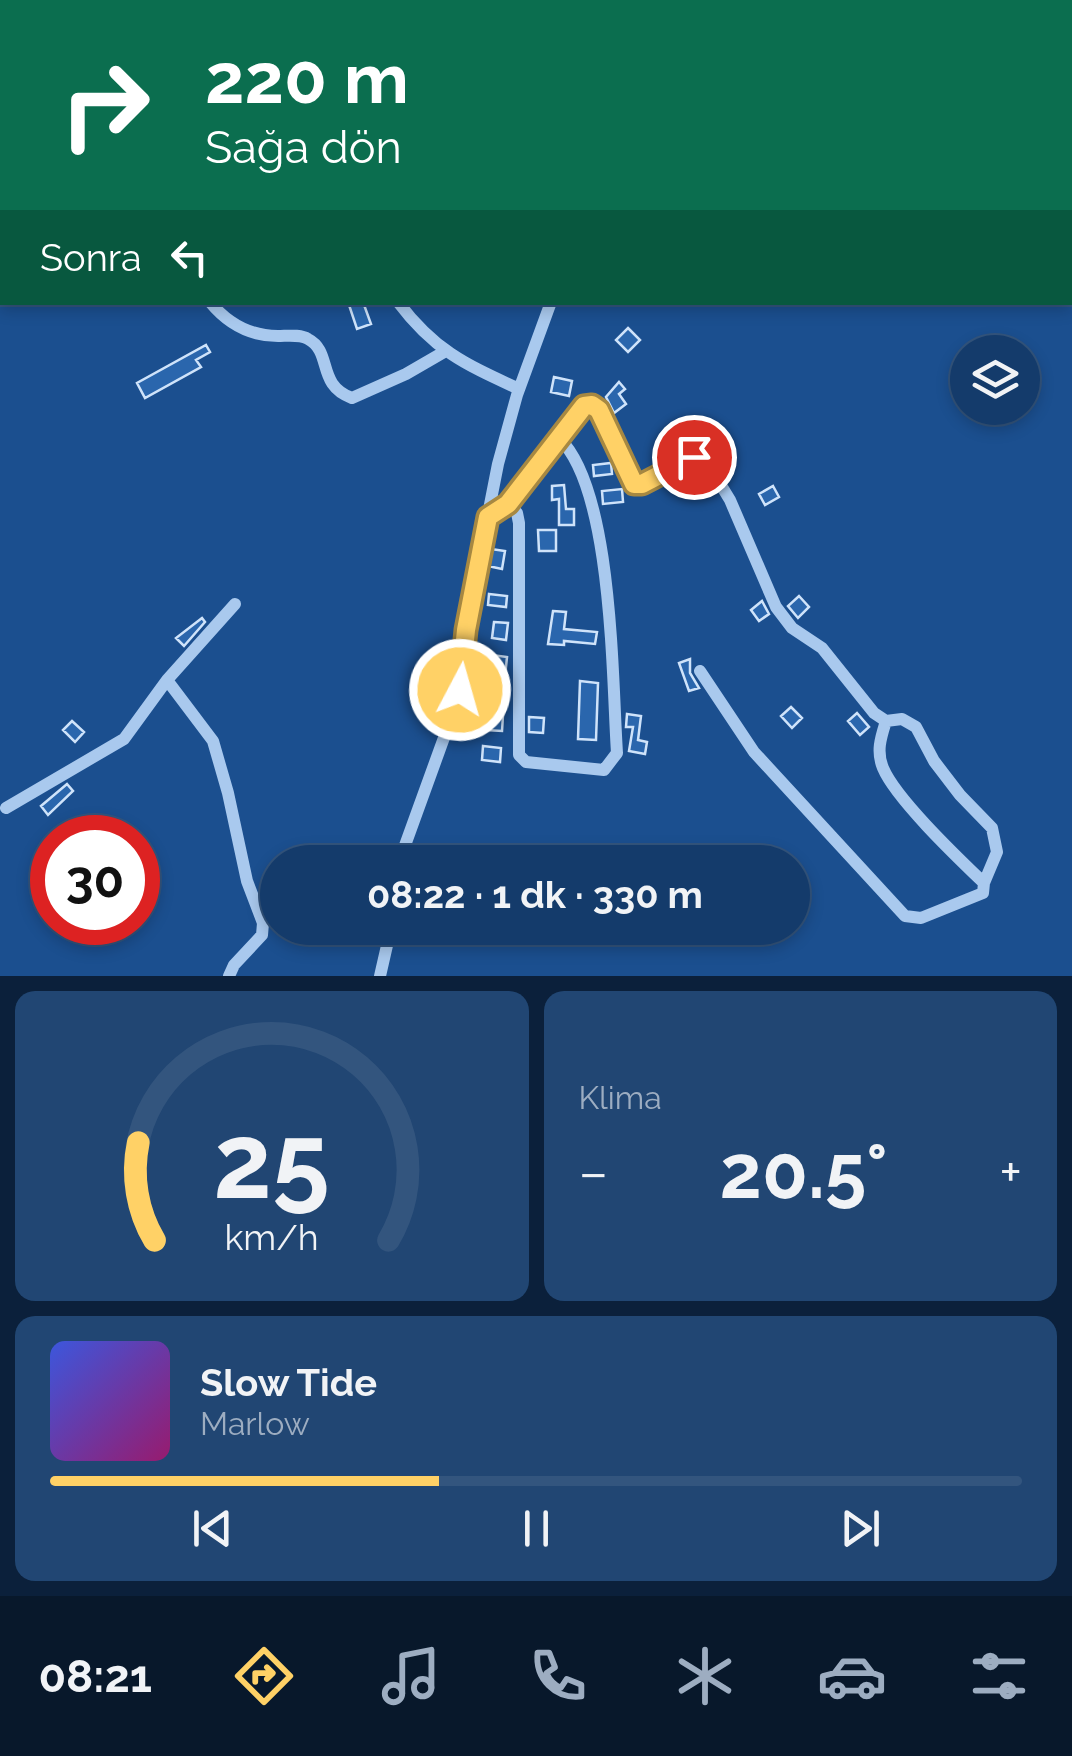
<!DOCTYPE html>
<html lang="tr">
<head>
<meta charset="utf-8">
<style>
  :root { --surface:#143b6b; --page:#214673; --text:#f1f3f6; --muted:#9dadc1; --line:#33557e; --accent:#ffd166 }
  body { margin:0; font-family:Raleway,sans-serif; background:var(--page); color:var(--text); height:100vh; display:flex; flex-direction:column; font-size:38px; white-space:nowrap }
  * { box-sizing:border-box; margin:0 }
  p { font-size:32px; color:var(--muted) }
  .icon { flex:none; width:55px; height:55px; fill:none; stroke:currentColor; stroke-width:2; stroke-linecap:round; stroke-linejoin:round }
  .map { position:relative; height:976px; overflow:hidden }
  .side { display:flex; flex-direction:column; gap:15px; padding:15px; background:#0b203b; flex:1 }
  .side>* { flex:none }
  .banner { position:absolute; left:0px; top:0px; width:1072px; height:305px; box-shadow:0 5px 15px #0003,0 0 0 2px var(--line); background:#0b6e4f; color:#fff; overflow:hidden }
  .tools { position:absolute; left:950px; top:335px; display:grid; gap:20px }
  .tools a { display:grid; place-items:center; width:90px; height:90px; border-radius:50%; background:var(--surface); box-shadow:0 5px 15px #0003,0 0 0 2px var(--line); font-size:50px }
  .speed { position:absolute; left:30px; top:815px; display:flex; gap:20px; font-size:50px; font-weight:700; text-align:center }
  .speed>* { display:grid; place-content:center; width:130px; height:130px; border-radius:50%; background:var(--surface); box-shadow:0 5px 15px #0003,0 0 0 2px var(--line); line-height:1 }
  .speed .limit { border:15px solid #d22; background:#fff; color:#111 }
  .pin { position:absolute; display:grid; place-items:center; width:85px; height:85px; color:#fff; margin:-42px; border:5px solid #fff; border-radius:50%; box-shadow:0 2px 10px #0007 }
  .me { position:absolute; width:110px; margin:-55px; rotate:6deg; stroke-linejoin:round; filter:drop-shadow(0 0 8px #0008) }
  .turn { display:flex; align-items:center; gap:35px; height:210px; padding:0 40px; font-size:45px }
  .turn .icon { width:130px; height:130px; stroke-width:2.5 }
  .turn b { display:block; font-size:70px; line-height:85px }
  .then { display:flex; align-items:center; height:95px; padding:0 40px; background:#0003; gap:20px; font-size:38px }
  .big { font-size:75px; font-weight:700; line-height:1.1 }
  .side .card { flex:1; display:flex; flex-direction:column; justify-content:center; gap:15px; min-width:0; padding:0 35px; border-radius:20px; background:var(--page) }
  .side .dial { align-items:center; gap:0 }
  .dial svg { height:260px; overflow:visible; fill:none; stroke:var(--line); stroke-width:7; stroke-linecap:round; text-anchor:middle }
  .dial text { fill:var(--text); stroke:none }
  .song { display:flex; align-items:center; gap:30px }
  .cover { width:120px; height:120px; border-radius:15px; background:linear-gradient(135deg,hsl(230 70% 55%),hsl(320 70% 35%)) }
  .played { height:10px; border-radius:5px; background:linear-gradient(90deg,var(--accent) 40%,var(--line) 40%) }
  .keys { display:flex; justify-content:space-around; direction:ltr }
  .heat { display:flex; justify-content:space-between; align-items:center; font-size:55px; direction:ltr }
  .side .tiles { flex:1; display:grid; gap:15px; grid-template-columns:1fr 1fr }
  .card:last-child { grid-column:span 2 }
  .trip { position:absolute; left:260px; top:845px; width:550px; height:100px; border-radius:50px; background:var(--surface); box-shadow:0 5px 15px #0003,0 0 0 2px var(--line); font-weight:700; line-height:100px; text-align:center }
  .dock { display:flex; height:160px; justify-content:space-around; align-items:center; background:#08182b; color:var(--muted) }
  .dock .icon { width:70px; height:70px }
  .dock .selected { color:var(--accent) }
  .dock b { font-size:45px; color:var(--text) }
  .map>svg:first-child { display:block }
  .building { fill:#2a66ad; stroke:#cfe3fa; stroke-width:2.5 }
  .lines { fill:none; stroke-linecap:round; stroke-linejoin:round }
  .minor { stroke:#a9c9ee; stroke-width:12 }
  .route-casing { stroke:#a68842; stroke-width:25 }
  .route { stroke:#ffd166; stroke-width:18 }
</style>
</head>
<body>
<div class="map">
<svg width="1072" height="976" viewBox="0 0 1072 976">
  <rect width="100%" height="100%" fill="#1b4f8f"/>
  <path class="building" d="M348,302h15l8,22 -14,5z
    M628,328l12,12 -12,12 -12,-12z
    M206,345l4,7 -14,8 5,7 -56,31 -8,-15z
    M554,377l18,4 -3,15 -18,-4z
    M619,382l6,7 -6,5 7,10 -12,9 -8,-16z
    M611,463l1,11 -18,2 -1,-11z
    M564,485l2,24h8v16h-15v-26l-7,1v-14z
    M773,486l6,11 -14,8 -6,-11z
    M622,489l1,13 -20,2 -1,-13z
    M538,530h18v21h-17z
    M491,549l14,2 -3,18 -14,-3z
    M489,594l18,2 -1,11 -18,-2z
    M799,596l10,11 -11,11 -10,-12z
    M762,601l7,13 -10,7 -8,-11z
    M553,611l13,1 -2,17 33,3 -2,12 -31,-3v4l-16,-1z
    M202,618l3,4 -21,24 -8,-8z
    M494,622l14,1 -2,17 -14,-2z
    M492,655l15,2 -4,39 -23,-3 2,-13 7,1z
    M690,659v14l9,15 -10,3 -10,-28z
    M580,681l18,2 -2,57 -18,-1z
    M791,707l11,11 -10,10 -11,-12z
    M487,713l16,2 -1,16 -16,-1z
    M857,713l12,14 -9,8 -12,-14z
    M627,714l14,2 -3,24 9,2 -2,12 -16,-3 4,-24h-7z
    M529,717l15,1 -1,15 -14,-1z
    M72,721l12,11 -9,10 -12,-12z
    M483,746l18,2 -1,14 -18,-2z
    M67,784l6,7 -25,24 -7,-9z"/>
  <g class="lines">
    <path class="minor" d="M254,0l3,2
      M347,2l3,-2
      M732,2l2,-2
      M0,208l2,-1
      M210,302c18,22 40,34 68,34 9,0 22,-2 30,3 25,13 8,46 44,59l54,-24 38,-22
      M398,302c37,49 67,62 121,87
      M508,503l9,10 2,10v232l7,7 78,8 13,-17c-5,-74 -4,-264 -58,-315
      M488,517l20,-14 79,-98 12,5 36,74h8l51,-27 11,2 25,41 46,107 16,21 30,20 52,65 12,8 16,-2 14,8 18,34 26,34 32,33 5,24 -13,31 -1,10 -62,25 -16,-2 -151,-164 -54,-81
      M167,680l46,61 15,52 19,88 16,42 -1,12 -28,30 -5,11
      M886,721c-5,16 -10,30 -3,47 13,31 75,90 101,115
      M6,808l118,-69 43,-59 68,-76
      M399,862l59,-163 10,-83 30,-152 19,-69 34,-93
      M380,976l11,-48"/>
  </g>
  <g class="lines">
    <g class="route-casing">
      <path id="route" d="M460,690l6,-60 22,-113 20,-13 76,-98 8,-1 7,5 35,74h8l52,-27"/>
    </g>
    <use href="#route" class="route"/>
  </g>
</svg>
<div class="tools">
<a><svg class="icon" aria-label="layers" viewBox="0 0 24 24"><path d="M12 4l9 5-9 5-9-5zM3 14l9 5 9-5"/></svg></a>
</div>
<div class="speed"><div class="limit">30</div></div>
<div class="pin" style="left:694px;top:457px;background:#d93025"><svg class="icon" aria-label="arrive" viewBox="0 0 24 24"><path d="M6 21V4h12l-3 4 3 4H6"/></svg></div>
<svg class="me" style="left:460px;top:690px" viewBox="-20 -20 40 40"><circle r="17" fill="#ffd166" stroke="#fff" stroke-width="3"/><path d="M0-11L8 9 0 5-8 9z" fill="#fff"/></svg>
<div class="trip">08:22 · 1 dk · 330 m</div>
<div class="banner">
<div class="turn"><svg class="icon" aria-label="right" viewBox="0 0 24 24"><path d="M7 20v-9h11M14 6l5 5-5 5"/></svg><div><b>220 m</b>Sağa dön</div></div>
<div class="then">Sonra<svg class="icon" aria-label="left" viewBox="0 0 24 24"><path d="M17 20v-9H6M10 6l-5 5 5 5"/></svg></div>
</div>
</div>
<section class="side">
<div class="tiles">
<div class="card dial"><svg viewBox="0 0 100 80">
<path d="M14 69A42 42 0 1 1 86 69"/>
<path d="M14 69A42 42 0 0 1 9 39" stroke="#ffd166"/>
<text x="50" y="56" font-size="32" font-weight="700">25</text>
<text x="50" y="72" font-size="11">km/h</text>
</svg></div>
<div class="card"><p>Klima</p>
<div class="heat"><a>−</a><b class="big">20.5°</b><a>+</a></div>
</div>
<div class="card">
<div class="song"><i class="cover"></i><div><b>Slow Tide</b><p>Marlow</p></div></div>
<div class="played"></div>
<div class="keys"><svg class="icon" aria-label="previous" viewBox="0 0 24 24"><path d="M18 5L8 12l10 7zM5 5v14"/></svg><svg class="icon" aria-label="pause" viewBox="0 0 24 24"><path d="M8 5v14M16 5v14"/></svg><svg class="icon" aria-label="next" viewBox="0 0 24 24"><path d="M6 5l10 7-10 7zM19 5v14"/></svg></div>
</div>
</div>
</section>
<nav class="dock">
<b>08:21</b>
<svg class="icon selected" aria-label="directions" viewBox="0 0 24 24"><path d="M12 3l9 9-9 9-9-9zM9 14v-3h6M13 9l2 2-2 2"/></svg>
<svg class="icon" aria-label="music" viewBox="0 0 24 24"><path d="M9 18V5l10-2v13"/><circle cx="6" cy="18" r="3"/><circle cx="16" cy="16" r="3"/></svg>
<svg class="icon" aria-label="phone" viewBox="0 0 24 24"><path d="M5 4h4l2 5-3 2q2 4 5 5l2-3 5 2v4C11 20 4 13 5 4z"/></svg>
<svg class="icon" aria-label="climate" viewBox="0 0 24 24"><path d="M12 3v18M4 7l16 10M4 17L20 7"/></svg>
<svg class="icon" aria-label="car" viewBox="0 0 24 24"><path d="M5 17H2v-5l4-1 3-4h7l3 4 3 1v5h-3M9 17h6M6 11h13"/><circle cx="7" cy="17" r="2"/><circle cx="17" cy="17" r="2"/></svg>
<svg class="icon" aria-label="filters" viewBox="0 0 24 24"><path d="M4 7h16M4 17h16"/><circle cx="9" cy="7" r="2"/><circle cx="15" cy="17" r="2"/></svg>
</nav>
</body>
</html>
